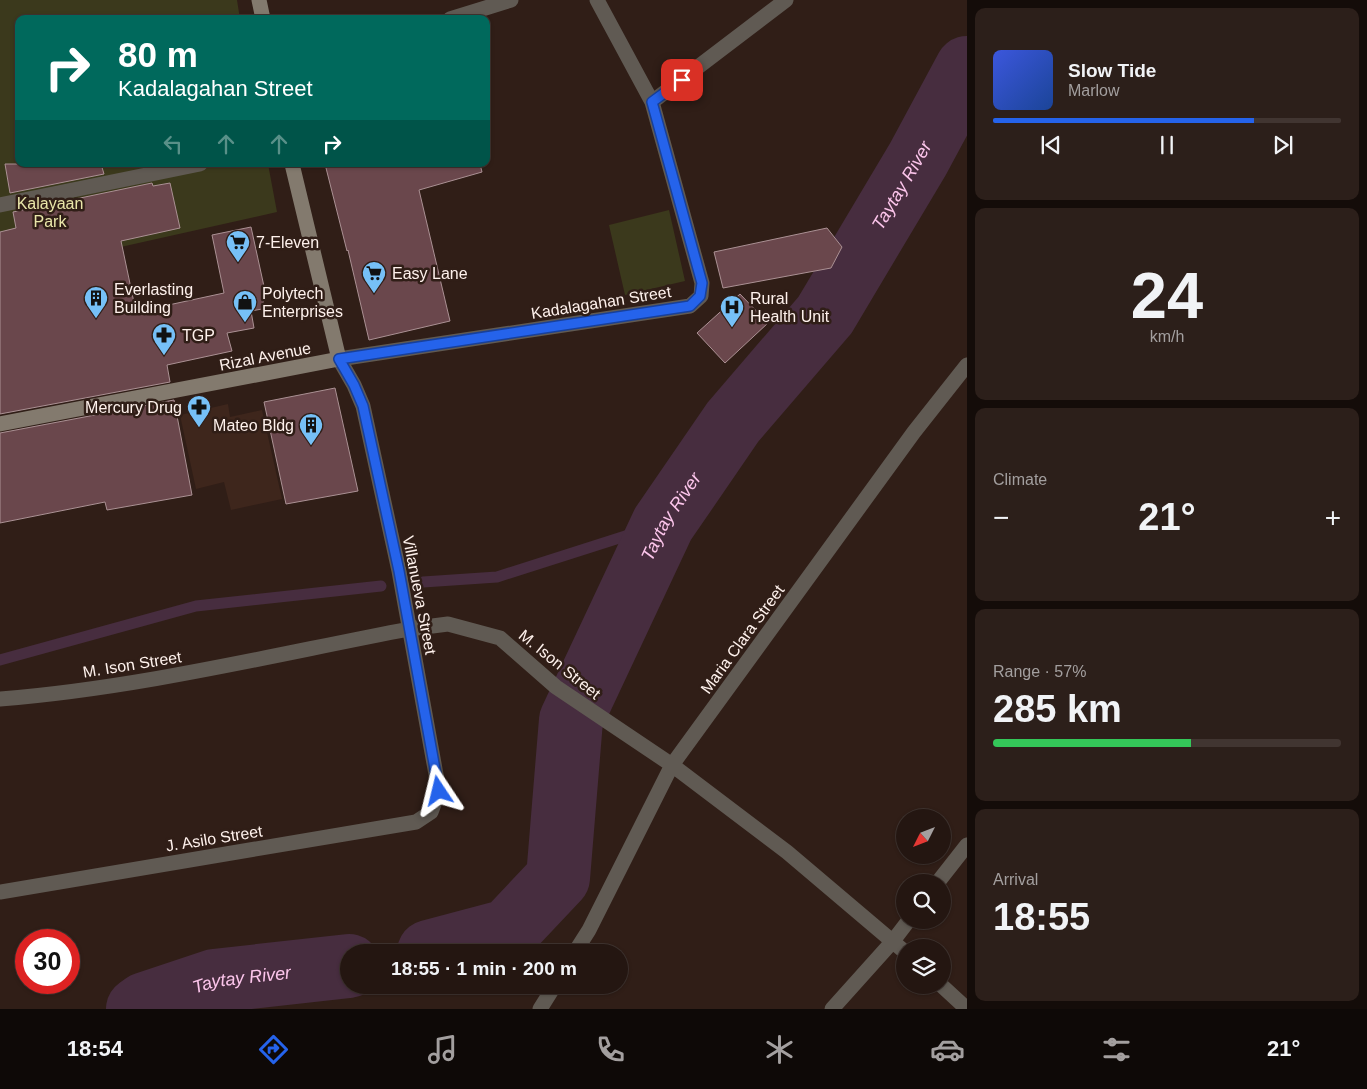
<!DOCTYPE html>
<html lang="en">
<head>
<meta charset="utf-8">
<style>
  :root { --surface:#241611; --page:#2c1f1a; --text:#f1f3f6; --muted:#a39f9f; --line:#413531; --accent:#2563eb }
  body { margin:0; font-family:Arial,sans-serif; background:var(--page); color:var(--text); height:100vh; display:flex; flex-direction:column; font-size:19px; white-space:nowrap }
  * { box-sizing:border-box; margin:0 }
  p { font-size:16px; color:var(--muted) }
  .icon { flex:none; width:28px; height:28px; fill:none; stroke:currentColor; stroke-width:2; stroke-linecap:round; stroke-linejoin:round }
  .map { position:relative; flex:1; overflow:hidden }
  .side { display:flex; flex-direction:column; gap:8px; padding:8px; background:#140c09; width:400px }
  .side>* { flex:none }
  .banner { position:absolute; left:15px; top:15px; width:475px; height:152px; border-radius:10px; box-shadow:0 1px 4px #0004,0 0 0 1px var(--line); background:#00695c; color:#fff; overflow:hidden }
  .needle { width:32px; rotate:228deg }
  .tools { position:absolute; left:896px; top:809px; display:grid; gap:10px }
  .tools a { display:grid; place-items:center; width:55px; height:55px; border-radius:50%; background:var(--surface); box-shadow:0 1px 4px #0004,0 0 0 1px var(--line); font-size:25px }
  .speed { position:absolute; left:15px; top:929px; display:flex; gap:10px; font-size:25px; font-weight:700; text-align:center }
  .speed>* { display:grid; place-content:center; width:65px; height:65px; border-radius:50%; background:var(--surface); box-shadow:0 1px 4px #0004,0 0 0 1px var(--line); line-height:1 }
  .speed .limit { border:8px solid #d22; background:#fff; color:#111 }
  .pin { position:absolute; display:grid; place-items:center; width:42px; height:42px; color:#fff; margin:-21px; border-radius:10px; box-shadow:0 2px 8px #0006 }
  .me { position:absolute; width:55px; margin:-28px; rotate:350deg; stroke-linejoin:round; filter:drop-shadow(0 0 4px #0008) }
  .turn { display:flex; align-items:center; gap:18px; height:105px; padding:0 20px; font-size:22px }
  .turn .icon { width:65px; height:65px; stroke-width:2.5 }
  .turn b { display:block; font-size:35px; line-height:42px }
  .lanes { display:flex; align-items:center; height:48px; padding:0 20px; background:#0003; justify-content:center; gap:25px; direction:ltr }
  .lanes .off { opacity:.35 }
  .big { font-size:38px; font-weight:600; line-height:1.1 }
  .side .tile { flex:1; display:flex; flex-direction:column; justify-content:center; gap:8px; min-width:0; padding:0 18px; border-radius:10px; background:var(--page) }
  .side .dial { align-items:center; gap:0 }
  .dial b { font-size:65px; line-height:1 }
  .song { display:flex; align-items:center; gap:15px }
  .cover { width:60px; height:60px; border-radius:8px; background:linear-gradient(135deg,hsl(230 70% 55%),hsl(220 70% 35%)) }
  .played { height:5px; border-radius:2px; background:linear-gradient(90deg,var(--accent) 75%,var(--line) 75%) }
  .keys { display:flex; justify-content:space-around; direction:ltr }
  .heat { display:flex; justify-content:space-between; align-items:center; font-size:28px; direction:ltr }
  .charge { height:8px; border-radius:4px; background:linear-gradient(90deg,#34c759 57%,var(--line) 0) }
  .trip { position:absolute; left:340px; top:944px; width:288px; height:50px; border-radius:25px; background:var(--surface); box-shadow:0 1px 4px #0004,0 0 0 1px var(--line); font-weight:600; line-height:50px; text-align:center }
  .dock { display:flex; height:80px; justify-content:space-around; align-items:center; background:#0e0907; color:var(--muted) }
  .dock .icon { width:35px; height:35px }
  .dock .selected { color:var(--accent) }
  .dock b { font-size:22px; color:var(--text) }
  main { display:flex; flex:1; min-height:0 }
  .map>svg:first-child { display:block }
  .built { fill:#3e261c }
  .green { fill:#3b391c }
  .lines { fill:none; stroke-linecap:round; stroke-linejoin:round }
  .stream { stroke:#472d3f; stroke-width:11 }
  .river { stroke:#472d3f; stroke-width:64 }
  .building { fill:#6a474c; stroke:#ab9194 }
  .street { stroke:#605a53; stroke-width:15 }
  .secondary { stroke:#837a6e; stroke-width:15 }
  .route-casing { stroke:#184099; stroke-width:12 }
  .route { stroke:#2563eb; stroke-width:9 }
  .labels { text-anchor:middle; stroke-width:5; stroke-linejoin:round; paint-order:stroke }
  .park-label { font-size:16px; fill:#e9e6a9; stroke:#301e17 }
  .poi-label { font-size:16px; fill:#fef1ec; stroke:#301e17; text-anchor:start }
  .street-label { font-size:16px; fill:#fef1ec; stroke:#301e17 }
  .water-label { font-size:18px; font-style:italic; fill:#fcc5eb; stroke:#301e17 }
</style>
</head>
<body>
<main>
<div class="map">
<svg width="967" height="1009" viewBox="0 0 967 1009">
  <rect width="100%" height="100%" fill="#301e17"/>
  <path class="built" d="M228,404l2,13 32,-7 20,89 -51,11 -7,-28 -28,7 -16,-74z"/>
  <path class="green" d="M0,0h237l3,19h-221v145h249l9,48 -277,62z
    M669,210l16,71 -60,14 -16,-70z"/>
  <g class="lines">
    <path class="stream" d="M423,582l74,-5 166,-53
      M0,660l196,-54 185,-20"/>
    <g class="river">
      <path id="s1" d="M429,952l79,-21 50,-53 13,-158 92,-196 70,-102 92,-107 93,-156 49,-91"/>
      <path id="s2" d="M138,1009l7,-5 69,-23 135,-15"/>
    </g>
  </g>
  <path class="building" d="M5,164h96l3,10 -94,19z
    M325,164h155l2,8 -63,18 31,131 -81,19 -21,-90 -1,1z
    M152,183l1,3 17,-3 10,45 -59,13 15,71 88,-19 -12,-58 39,-8 14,64 -3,18 -11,2 3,17 -27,5 5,18 -65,14 3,17 -170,32v-182l16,-4 -3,-16z
    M827,228l15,19 -11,21 -108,20 -9,-36z
    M740,294l28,29 -43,40 -28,-30z
    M335,388l23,103 -72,13 -22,-102z
    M174,400l18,95 -85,15 -2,-8 -105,21v-90z"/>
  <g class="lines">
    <path class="street" d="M450,19l61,-19
      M652,102l134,-102
      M0,205l200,-41
      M0,699c138,-11 273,-44 409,-70l39,-5 52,14 56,49 116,78 115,87 118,100
      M938,882l29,-37
      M0,892l416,-70 15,-10 8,-21 -40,-220 -36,-165 -9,-21 -15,-26 351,-53 11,-10 1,-13 -50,-181 -55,-102
      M575,952l14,-22 83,-165 242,-333 53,-67
      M941,985l26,24
      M540,1009l15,-24
      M832,1009l61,-68 16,-21"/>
    <path class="secondary" d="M259,0l4,19
      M0,424l339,-65 -47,-195"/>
  </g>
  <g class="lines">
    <g class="route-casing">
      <path id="route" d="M439,791l-40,-220 -36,-165 -9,-21 -15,-26 351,-53 10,-10 2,-13 -50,-181 30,-22"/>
    </g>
    <use href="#route" class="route"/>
  </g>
  <defs>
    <g id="supermarket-pin" transform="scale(1.25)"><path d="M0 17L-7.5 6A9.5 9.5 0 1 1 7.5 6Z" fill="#76c0f7" stroke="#301e17"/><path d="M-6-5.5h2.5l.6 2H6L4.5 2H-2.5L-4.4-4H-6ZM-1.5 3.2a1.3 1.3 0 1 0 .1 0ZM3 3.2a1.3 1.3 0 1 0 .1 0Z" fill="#111"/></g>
    <g id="building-pin" transform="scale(1.25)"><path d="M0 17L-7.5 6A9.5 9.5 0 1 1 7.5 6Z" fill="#76c0f7" stroke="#301e17"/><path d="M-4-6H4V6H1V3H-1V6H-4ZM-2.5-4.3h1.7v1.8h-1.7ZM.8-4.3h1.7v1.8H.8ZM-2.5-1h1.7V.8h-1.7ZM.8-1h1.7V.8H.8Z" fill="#111"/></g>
    <g id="shop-pin" transform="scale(1.25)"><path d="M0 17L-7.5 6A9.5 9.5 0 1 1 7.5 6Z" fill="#76c0f7" stroke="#301e17"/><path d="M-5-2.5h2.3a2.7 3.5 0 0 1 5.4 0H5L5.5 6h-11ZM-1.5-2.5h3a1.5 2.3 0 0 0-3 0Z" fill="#111"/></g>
    <g id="hospital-pin" transform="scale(1.25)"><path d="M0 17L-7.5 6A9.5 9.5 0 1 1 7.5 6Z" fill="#76c0f7" stroke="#301e17"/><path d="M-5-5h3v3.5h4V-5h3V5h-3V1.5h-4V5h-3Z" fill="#111"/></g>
    <g id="pharmacy-pin" transform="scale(1.25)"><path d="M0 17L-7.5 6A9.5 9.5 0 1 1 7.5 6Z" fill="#76c0f7" stroke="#301e17"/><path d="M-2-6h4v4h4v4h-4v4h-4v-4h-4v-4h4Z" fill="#111"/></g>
  </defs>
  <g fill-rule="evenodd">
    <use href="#supermarket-pin" x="238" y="242"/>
    <use href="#supermarket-pin" x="374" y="273"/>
    <use href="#building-pin" x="96" y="298"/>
    <use href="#shop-pin" x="245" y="302"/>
    <use href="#hospital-pin" x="732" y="307"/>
    <use href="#pharmacy-pin" x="164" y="335"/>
    <use href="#pharmacy-pin" x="199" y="407"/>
    <use href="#building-pin" x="311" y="425"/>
  </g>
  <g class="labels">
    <g class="park-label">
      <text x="50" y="209">Kalayaan<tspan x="50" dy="18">Park</tspan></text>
    </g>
    <g class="poi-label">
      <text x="256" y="248">7-Eleven</text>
      <text x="392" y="279">Easy Lane</text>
      <text x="114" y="295">Everlasting<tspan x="114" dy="18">Building</tspan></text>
      <text x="262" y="299">Polytech<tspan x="262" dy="18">Enterprises</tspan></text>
      <text x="750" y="304">Rural<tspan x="750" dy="18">Health Unit</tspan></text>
      <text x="182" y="341">TGP</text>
      <text x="182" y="413" text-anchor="end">Mercury Drug</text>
      <text x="294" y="431" text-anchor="end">Mateo Bldg</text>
    </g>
    <g class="street-label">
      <text transform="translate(601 302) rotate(-9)" y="6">Kadalagahan Street</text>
      <text transform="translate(265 356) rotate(-11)" y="6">Rizal Avenue</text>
      <text transform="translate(420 595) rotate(79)" y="6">Villanueva Street</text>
      <text transform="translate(742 639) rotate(-54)" y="6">Maria Clara Street</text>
      <text transform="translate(132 664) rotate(-9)" y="6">M. Ison Street</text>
      <text transform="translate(560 664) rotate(39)" y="6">M. Ison Street</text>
      <text transform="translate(214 838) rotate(-9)" y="6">J. Asilo Street</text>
    </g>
    <g class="water-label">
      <text dy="6" stroke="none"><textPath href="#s1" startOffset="945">Taytay River</textPath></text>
      <text dy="6" stroke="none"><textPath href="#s1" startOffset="540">Taytay River</textPath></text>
      <text dy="6" stroke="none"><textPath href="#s2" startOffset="109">Taytay River</textPath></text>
    </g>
  </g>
</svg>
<div class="tools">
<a><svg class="needle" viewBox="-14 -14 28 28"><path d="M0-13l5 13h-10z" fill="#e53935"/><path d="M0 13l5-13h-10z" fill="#a39f9f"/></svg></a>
<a><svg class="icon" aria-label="search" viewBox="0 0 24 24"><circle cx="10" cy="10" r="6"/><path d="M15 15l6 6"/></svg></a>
<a><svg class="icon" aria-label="layers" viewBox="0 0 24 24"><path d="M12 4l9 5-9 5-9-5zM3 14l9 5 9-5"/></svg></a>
</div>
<div class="speed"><div class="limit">30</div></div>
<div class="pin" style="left:682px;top:80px;background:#d93025"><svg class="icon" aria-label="arrive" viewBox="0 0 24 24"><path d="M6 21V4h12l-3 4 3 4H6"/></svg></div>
<svg class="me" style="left:439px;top:791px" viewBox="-20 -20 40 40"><path d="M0-17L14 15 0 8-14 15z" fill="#2563eb" stroke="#fff" stroke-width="4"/></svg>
<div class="trip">18:55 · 1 min · 200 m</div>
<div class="banner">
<div class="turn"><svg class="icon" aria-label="right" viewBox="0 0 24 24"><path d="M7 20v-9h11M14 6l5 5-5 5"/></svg><div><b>80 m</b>Kadalagahan Street</div></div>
<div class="lanes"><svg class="icon off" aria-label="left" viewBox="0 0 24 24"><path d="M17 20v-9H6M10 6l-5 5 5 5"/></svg><svg class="icon off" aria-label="ahead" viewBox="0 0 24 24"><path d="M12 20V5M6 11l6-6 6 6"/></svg><svg class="icon off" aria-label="ahead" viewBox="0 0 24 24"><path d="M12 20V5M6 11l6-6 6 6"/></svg><svg class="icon" aria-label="right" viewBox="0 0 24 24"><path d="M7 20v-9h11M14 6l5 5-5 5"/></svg></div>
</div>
</div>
<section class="side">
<div class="tile">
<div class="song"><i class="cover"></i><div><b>Slow Tide</b><p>Marlow</p></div></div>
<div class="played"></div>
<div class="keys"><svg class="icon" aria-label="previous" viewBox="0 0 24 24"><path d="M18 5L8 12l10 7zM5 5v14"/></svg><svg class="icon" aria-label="pause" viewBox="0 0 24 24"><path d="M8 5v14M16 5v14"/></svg><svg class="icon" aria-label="next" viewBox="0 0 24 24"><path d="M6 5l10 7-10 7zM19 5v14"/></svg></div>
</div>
<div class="tile dial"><b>24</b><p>km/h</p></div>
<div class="tile"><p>Climate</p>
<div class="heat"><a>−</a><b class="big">21°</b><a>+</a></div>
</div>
<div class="tile"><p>Range · 57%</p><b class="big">285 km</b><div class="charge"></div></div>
<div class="tile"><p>Arrival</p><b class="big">18:55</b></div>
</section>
</main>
<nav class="dock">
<b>18:54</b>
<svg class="icon selected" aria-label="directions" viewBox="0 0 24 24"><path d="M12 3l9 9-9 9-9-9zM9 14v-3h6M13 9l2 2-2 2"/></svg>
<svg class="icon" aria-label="music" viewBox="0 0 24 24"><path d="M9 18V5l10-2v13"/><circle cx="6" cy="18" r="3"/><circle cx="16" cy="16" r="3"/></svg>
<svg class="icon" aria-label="phone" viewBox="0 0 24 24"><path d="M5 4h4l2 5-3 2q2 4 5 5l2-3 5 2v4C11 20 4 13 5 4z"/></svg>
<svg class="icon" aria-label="climate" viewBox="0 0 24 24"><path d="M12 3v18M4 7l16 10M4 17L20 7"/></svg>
<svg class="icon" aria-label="car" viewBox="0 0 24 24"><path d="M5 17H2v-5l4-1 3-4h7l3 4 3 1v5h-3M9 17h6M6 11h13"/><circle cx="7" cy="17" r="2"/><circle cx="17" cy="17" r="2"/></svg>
<svg class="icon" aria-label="filters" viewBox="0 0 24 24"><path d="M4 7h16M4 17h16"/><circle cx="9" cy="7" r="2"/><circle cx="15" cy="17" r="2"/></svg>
<b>21°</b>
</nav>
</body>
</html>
